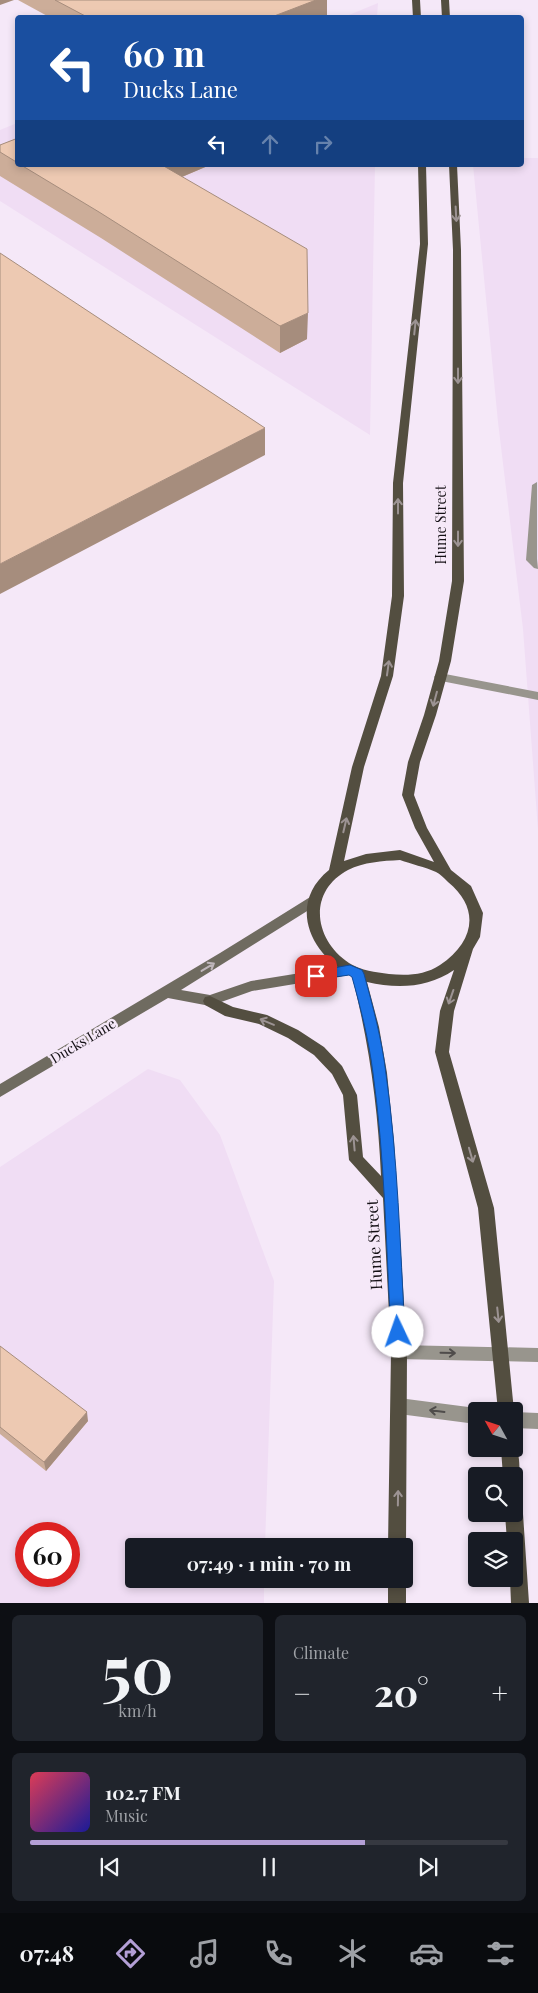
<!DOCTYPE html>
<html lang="en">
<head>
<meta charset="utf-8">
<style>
  :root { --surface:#171b24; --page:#20242c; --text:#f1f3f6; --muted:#9ea1a6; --line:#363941; --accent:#b39fd6 }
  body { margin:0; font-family:"Playfair Display",serif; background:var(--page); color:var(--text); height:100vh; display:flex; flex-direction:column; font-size:19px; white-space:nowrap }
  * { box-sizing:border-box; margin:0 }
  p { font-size:16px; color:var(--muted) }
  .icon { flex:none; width:28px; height:28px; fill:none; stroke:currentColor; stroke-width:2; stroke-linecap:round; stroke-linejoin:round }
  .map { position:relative; height:1603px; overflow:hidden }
  .details { display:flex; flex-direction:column; gap:12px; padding:12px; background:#0d0f14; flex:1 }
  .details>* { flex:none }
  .guide { position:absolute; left:15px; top:15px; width:509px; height:152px; border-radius:5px; box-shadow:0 2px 8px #0003; background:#1a4fa0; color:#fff; overflow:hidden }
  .needle { width:32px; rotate:310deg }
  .buttons { position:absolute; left:468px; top:1402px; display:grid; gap:10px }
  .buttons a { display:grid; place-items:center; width:55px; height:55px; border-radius:5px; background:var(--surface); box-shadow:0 2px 8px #0003; font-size:25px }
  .speed { position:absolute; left:15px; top:1522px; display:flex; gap:10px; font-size:25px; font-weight:700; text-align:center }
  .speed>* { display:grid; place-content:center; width:65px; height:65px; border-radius:50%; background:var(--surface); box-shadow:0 2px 8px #0003; line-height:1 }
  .speed .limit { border:8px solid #d22; background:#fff; color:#111 }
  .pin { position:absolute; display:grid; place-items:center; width:42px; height:42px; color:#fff; margin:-21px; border-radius:10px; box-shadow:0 2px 8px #0006 }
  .me { position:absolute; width:55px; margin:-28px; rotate:357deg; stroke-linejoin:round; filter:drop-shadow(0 0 4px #0008) }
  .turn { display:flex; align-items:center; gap:18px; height:105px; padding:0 25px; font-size:22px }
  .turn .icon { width:65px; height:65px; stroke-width:2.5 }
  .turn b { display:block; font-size:35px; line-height:42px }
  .lanes { display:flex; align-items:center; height:48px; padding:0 25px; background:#0003; justify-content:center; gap:25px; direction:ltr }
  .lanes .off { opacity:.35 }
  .big { font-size:38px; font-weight:700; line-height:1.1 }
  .details .widget { flex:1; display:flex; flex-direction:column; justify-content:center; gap:8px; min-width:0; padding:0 18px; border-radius:8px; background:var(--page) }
  .details .dial { align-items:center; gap:0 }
  .dial b { font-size:65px; line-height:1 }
  .song { display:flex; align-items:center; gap:15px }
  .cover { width:60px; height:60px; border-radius:8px; background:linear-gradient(135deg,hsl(350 70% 55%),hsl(240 70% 35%)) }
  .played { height:5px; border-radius:2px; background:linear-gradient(90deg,var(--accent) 70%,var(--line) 70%) }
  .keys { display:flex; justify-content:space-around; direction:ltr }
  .heat { display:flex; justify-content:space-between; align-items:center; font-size:28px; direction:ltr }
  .details .tiles { flex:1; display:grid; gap:12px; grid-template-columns:1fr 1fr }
  .widget:last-child { grid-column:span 2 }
  .trip { position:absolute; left:125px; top:1538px; width:288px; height:50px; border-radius:5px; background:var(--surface); box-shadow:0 2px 8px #0003; font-weight:700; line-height:50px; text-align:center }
  .menu { display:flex; height:80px; justify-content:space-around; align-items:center; background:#090b0e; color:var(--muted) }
  .menu .icon { width:35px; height:35px }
  .menu .current { color:var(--accent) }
  .menu b { font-size:22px; color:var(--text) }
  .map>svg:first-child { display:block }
  .built { fill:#f0ddf4; fill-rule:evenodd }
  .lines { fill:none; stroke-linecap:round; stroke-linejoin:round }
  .lane { fill:#98958d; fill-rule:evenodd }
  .street { fill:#98958d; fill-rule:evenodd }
  .secondary { fill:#6f6b60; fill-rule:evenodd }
  .primary { fill:#534e40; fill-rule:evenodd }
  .wall { fill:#ccad99 }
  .shaded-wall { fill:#a68d7d }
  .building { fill:#edc9b2; stroke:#a68d7d }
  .oneway { stroke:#9c9393 }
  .oneway2 { stroke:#bfb6bb }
  .oneway3 { stroke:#4f4c4b }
  .route { fill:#1a73e8; stroke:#114b97 }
  .labels { text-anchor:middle; stroke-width:5; stroke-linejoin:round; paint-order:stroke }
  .street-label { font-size:14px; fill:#141015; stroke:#f5e8f8 }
  .near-street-label { font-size:16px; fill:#141015; stroke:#f5e8f8 }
</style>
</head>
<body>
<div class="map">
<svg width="538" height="1603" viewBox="0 0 538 1603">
  <rect width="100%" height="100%" fill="#f5e8f8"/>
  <path class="built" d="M378,3l-1,14h-33z
    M17,123l1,42h357l-5,270 -370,-234v-71z
    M521,158h17v672l-15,-201 -25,-207 -25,-257h48z
    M148,1069l32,11 40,55 54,146 -9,265h-131v33h130v24h-264v-436zM26,1534h43v42h-43z"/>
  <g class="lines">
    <path class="lane" d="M537,482v77l1,10 -4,-1 -8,-8 6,-75z
      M440,673l98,19v8l-102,-20 -2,-3 2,-3z"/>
    <path class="street" d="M399,1345l139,3v14l-139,-3 -6,-2 -2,-5 2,-5z
      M399,1398l77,10 6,3h-6v13l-77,-10 -6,-2 -2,-6 2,-6z
      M514,1412l24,1v16l-24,-1z"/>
    <path class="secondary" d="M315,894l5,1 2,4 -2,4 -139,87 29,5 41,-14 99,-16 5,1 2,4 -2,4 -103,17 -42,15 -42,-8 -168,99v-13l220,-131z"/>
    <path class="primary" d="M412,0h8l1,18h-8z
      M441,0h8l1,18h-8z
      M418,165h8l2,79 -25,239 1,113 -11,80 -29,91 -20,94 22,-7 34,-4 34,12 -19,-34 -13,-33 6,-33 16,-47 15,-54 13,-80 1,-331 -4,-85h8l4,85 3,331 -13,80 -15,54 -16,47 -6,33 13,33 24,42 20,16 12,27 -3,24 -7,12 -19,62 -5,41 45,156 20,203h-16l-20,-203 -43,-156 5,-41 14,-41c-26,18 -57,19 -87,12l12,45 8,46 7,69 13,210 -1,194 -2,5v-5h-16l3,-194 -8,-154 -34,-38 -6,-65 -11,-21 -18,-19 -26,-17 -29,-14 -34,-8 -20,-11 -2,-4 2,-4 5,-1 23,11 34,8 31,15 26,17 18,19 15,29 6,62 18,19c-3,-69 -12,-133 -29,-200 -42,-21 -65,-72 -23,-106l23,-103 29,-91 11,-80 1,-113 27,-239zM400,860c11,4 25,7 36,12 4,2 8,6 12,10 33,27 26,60 -8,83 -15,10 -33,11 -51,9 -14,-2 -27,-3 -40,-11 -35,-23 -42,-71 -1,-93 16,-8 34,-9 52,-10z
      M514,1443c6,9 7,29 3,39l-3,1v-7h-11l-2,-27h13z
      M514,1506l6,2 3,6 6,89h-18l-1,-24h4v-38h-7l-2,-27h9z
      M404,1574l2,5v24h-18v-24h16z"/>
  </g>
  <path class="wall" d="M18,0h309v16l-3,2h-273z
    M18,138v27h192l-28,12 125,162 -27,14 -179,-115 -101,-62v-31z
    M0,1346l88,75 -42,50 -46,-37z"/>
  <path class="shaded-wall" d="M0,0h14l-14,5z
    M316,0h11v16l-3,2h-55z
    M157,165h53l-52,22z
    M308,313l-1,26 -27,14v-27z
    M265,428v27l-265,139v-30z
    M87,1412l1,9 -42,50 -2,-9z"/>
  <path class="building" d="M55,0h261l-47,18h-180z
    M18,138v25l-18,-11v-7z
    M21,165h141l145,84 1,64 -28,13 -181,-114z
    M0,253l265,175 -265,136z
    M0,1346l87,66 -43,50 -44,-35z"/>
  <defs><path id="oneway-shaft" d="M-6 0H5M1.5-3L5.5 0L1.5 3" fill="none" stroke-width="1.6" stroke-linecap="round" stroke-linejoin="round" transform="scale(1.25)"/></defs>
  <g class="oneway">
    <use href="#oneway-shaft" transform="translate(456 214) rotate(87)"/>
    <use href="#oneway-shaft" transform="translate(415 327) rotate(-84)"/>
    <use href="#oneway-shaft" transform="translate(458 376) rotate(90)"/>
    <use href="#oneway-shaft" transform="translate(398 506) rotate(-90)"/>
    <use href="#oneway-shaft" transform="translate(458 539) rotate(90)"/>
    <use href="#oneway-shaft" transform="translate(388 668) rotate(-82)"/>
    <use href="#oneway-shaft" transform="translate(435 699) rotate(105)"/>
    <use href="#oneway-shaft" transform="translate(345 825) rotate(-77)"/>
    <use href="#oneway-shaft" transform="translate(451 997) rotate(109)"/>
    <use href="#oneway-shaft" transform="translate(267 1022) rotate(-157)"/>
    <use href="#oneway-shaft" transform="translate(354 1143) rotate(-95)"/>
    <use href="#oneway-shaft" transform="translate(471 1155) rotate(74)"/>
    <use href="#oneway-shaft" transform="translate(498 1315) rotate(84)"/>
    <use href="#oneway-shaft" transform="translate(398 1498) rotate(-89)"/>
  </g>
  <use class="oneway2" href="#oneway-shaft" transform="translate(208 967) rotate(-31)"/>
  <g class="oneway3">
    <use href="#oneway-shaft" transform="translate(448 1353) rotate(1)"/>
    <use href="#oneway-shaft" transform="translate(437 1411) rotate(-173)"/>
  </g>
  <path class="route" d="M350,965l12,5 2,4c9,33 18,66 22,100 12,85 14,172 19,258l-2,5 -5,2 -5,-2 -2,-5c-5,-86 -6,-173 -18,-259 -4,-32 -12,-64 -21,-96l-3,-2 -33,5 -4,-1 -2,-3 2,-4 4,-1z"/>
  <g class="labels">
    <g class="street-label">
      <text transform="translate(441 525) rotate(-90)" y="5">Hume Street</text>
      <text transform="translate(83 1041) rotate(-31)" y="5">Ducks Lane</text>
    </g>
    <g class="near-street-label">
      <text transform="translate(374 1245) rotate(-93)" y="6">Hume Street</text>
    </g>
  </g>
</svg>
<div class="buttons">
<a><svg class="needle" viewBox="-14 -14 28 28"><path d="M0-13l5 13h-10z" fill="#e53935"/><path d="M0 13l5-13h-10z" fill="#9ea1a6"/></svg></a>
<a><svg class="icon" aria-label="search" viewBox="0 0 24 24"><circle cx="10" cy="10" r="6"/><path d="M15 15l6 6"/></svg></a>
<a><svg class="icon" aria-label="layers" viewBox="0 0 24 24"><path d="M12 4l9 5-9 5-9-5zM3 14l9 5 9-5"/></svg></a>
</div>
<div class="speed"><div class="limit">60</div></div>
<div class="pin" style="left:316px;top:976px;background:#d93025"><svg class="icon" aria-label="arrive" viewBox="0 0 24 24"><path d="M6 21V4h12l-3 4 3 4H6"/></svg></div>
<svg class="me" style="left:398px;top:1332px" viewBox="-20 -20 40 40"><circle r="19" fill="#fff"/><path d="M0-13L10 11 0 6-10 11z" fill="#1a73e8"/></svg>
<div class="trip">07:49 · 1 min · 70 m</div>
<div class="guide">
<div class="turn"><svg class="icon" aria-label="left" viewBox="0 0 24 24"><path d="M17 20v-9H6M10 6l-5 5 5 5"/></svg><div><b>60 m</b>Ducks Lane</div></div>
<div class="lanes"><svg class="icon" aria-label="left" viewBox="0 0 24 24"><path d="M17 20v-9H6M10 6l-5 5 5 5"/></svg><svg class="icon off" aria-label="ahead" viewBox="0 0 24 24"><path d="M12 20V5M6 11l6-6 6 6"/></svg><svg class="icon off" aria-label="right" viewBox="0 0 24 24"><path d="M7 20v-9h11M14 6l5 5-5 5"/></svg></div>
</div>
</div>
<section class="details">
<div class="tiles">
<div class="widget dial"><b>50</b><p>km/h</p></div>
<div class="widget"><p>Climate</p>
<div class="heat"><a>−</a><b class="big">20°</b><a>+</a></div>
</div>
<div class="widget">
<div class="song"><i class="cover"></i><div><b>102.7 FM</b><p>Music</p></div></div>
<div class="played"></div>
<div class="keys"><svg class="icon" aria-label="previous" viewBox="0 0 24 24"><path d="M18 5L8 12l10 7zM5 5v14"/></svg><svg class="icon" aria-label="pause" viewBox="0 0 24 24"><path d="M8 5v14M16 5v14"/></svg><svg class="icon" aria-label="next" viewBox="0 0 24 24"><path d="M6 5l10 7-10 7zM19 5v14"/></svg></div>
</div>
</div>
</section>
<nav class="menu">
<b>07:48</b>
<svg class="icon current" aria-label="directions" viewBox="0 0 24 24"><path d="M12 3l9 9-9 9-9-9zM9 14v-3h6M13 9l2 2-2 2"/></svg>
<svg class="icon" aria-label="music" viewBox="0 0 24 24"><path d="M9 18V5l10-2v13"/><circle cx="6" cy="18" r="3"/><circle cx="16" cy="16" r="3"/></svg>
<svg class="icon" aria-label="phone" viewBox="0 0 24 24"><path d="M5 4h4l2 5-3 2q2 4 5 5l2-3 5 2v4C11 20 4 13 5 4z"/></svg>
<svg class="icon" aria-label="climate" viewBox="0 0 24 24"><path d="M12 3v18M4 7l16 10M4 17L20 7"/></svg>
<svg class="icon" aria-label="car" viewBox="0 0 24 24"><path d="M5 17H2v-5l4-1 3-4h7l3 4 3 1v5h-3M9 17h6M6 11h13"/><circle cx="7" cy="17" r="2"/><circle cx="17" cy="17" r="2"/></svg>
<svg class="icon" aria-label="filters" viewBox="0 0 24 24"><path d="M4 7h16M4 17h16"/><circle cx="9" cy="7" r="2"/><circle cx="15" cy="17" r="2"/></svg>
</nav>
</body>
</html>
